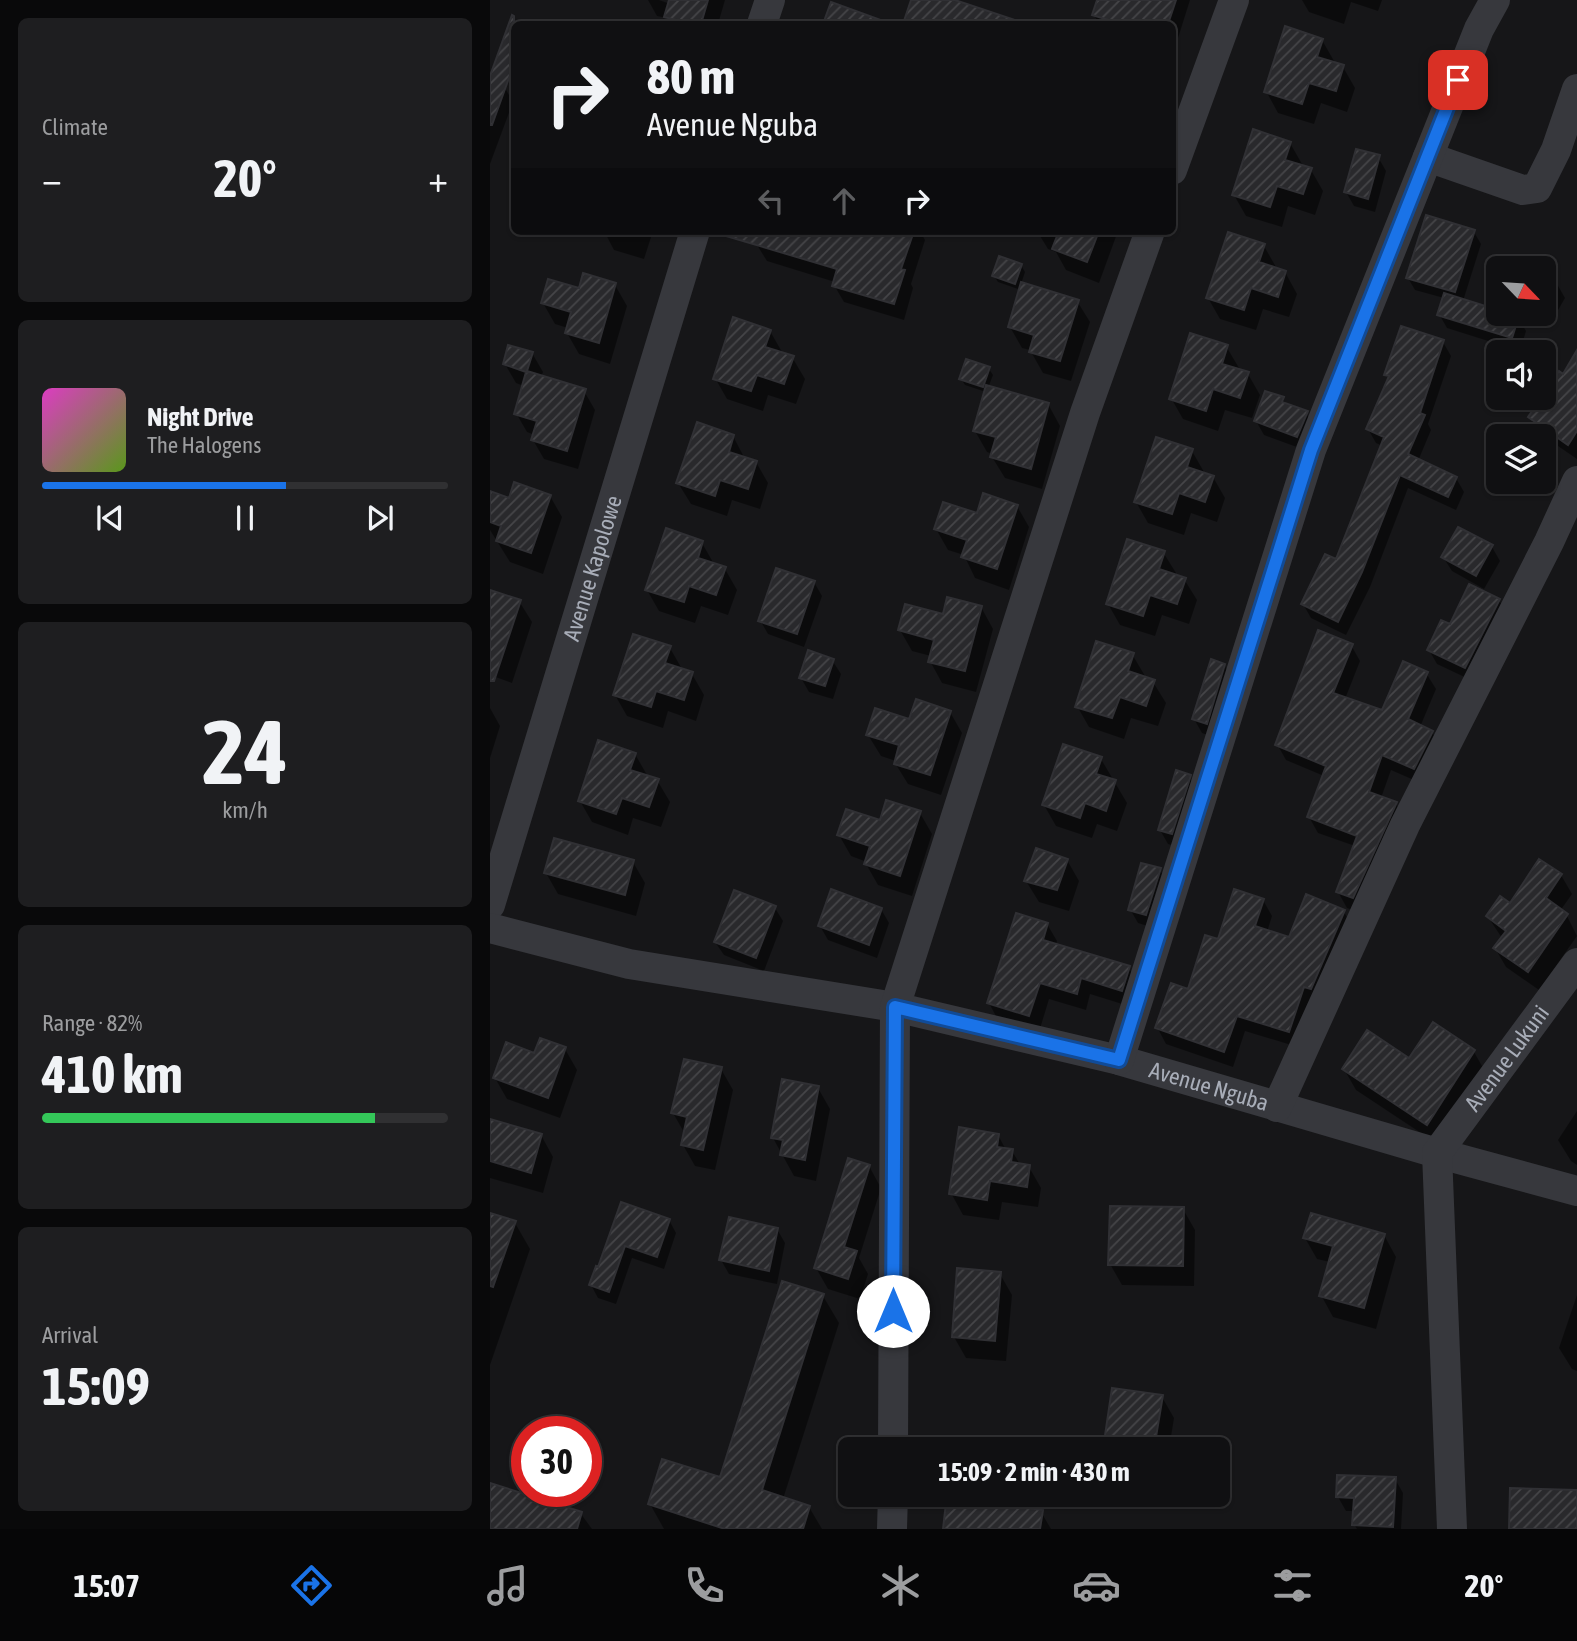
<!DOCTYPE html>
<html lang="en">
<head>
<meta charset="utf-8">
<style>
  :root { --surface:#101012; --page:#1e1e20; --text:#f1f3f6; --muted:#9c9d9f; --line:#303032; --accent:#1a73e8 }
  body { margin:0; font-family:"Asap Condensed",sans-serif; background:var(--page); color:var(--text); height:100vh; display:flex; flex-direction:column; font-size:26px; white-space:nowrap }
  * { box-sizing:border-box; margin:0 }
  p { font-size:23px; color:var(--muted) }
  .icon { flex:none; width:38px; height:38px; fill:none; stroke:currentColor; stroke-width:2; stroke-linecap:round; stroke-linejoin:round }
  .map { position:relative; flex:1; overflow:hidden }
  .sheet { display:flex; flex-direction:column; gap:18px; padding:18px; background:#09090a; width:490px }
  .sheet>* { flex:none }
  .top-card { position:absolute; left:21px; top:21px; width:665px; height:214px; border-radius:10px; box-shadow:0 2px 5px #0004,0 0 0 2px var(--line); background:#101012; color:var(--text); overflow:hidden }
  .needle { width:46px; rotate:115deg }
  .controls { position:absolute; left:996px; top:256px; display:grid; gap:14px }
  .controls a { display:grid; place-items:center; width:70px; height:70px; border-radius:10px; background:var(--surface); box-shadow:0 2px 5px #0004,0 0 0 2px var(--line); font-size:35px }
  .speed { position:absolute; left:21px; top:1416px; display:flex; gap:14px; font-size:35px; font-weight:700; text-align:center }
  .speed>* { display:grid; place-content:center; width:91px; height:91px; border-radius:50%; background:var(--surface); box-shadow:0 2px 5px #0004,0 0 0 2px var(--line); line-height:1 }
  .speed .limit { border:10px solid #d22; background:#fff; color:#111 }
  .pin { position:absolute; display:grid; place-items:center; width:60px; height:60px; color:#fff; margin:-30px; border-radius:14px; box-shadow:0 4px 10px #0006 }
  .me { position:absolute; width:77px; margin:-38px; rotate:0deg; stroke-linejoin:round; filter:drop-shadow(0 0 5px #0008) }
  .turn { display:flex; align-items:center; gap:24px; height:147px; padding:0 21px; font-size:32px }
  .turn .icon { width:91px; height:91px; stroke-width:2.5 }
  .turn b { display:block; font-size:49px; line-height:60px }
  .lanes { display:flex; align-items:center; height:66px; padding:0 21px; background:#0003; justify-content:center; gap:35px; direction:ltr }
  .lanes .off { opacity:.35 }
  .big { font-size:52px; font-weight:700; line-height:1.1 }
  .sheet .widget { flex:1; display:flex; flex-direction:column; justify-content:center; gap:10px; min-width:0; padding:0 24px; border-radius:10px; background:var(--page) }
  .sheet .dial { align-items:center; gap:0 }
  .dial b { font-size:91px; line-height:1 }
  .song { display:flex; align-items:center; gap:21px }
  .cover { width:84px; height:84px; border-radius:10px; background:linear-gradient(135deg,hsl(310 70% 55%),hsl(90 70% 35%)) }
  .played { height:7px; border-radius:4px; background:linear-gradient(90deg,var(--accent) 60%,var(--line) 60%) }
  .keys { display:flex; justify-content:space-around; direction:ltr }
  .heat { display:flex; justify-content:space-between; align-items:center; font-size:38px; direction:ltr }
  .charge { height:10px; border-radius:5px; background:linear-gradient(90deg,#34c759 82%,var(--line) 0) }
  .trip { position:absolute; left:348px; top:1437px; width:392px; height:70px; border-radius:10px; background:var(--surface); box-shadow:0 2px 5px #0004,0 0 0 2px var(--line); font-weight:700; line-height:70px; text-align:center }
  .dock { display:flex; height:112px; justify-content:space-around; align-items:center; background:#060607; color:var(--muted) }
  .dock .icon { width:49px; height:49px }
  .dock .on { color:var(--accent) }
  .dock b { font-size:32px; color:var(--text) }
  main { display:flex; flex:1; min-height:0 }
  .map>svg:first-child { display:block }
  .shadow { fill:#0007 }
  .building { fill:url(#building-hatch); stroke:#303034; stroke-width:2 }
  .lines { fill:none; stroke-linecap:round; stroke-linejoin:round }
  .minor { stroke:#37383d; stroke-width:30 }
  .route-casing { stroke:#114b97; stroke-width:18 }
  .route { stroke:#1a73e8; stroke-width:12 }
  .labels { text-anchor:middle; stroke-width:7; stroke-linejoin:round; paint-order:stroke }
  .street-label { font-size:23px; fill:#a8adb8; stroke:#111113 }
</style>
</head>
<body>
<main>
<section class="sheet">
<div class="widget"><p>Climate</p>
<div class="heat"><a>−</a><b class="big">20°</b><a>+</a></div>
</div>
<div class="widget">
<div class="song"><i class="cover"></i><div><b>Night Drive</b><p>The Halogens</p></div></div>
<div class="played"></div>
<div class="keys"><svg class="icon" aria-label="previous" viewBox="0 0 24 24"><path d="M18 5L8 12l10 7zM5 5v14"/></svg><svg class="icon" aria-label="pause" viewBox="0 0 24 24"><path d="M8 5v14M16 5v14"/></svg><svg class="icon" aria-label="next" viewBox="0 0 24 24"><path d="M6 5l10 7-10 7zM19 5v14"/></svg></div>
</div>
<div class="widget dial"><b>24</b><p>km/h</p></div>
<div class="widget"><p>Range · 82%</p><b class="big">410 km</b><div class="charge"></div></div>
<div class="widget"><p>Arrival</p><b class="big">15:09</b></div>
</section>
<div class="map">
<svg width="1087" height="1529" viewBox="0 0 1087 1529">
  <defs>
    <pattern id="building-hatch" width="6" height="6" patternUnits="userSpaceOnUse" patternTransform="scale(1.75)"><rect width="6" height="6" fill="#29292c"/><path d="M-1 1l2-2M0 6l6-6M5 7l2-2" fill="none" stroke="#454548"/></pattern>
  </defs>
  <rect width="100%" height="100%" fill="#161618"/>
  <path class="shadow" d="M158,0h11l17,6 -7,-6h56l-7,24h-47l-4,-6 -10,-2z
    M423,0h36l35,11 8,13h-88z
    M608,0h92l-18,57v-33h-73l-5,-9z
    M812,0h80l-4,11 -27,-9 -7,22 -35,-12z
    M342,4l55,20h-62z
    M832,40l12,21 -1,3 10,3 12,21 -8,24 -26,-9 -7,21 -36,-11 -12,-22z
    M0,82l15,6 8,14 -23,62z
    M800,143l12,21 -1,3 10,3 12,21 -8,24 -27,-9 -6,21 -36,-11 -12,-21z
    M888,157l8,14 -11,41 -21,-6 -8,-14z
    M114,231h49l-9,28 -30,-9z
    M271,231h159l5,9 -14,44 2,4 -9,32 -60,-18 -10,-17 1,-3 -68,-21 -10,-16z
    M547,231h81l-19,52 -33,-13 -10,-18 -8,-3z
    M984,232l7,12 -18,57 35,10v2l20,4 8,14 -6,20 -73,-23 -8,-14 5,-16 -29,-8 -7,-12z
    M774,246l12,21v2l9,3 12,22 -8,23 -26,-8 -7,21 -36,-11 -12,-21z
    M531,265l4,7 -4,12 56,17 13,21 -19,59 -28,-8 -13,-23 -8,-2 -12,-21 11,-37 -23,-8 -4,-6z
    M1054,277l13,7 8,14 -11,19 -10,-6z
    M125,285l12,21 -17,58 -31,-10 -12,-21 1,-5 -13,-4 -12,-21 37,-13z
    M280,331l12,21 10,5 13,22 -9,25 -28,-9 -5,16 -36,-12 -12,-21z
    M953,342l8,14 -23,68 3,6 -13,31 38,17 8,14 -8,18 -48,-22 -38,99 -24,48 -35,-17 -8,-14 34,-42 46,-116 -7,-3 -8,-14 21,-49 -3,-5z
    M736,346l13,22 -1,3 10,3 12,21 -8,23 -27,-8 -7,21 -35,-12 -12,-21z
    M42,353l11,19 -2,5 43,14 11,19 -17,59 -34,-10 -11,-19 2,-5 -8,-3 -11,-19 8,-27 -8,-3 -11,-19z
    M1087,354v105l-38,-26 -9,-16 34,-41z
    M499,369l4,6 -5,13 60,16 12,22 -18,63 -37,-11 -13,-21 1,-3 -6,-2 -12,-21 11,-39 -21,-7 -4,-6z
    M793,399l4,7 19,7 8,14 -9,23 -41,-15 -8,-14z
    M243,436l12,23 11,3 12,21 -8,26 -28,-9 -5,16 -36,-12 -13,-21z
    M702,451l12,21 -1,2 10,3 12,21 -8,24 -26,-9 -7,22 -36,-12 -12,-21z
    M60,496l12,21 -19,57 -33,-12 -20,-32v-32l21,2z
    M527,506l12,21 -20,63 -34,-12 -11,-23 -16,-5 -12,-21z
    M212,543l12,21 11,5 12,21 -9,25 -27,-9 -6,17 -36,-12 -12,-21z
    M1002,547l8,14 -16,28 -32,-18 -9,-14z
    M673,552l13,21 -1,3 9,3 13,21 -8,24 -27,-9 -7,21 -35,-11 -12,-21z
    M324,582l8,14 -18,51 -36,-13 -8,-14z
    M0,591l29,10 13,21 -20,61 -22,-8z
    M1009,600l8,14 -34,67 -36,-17 -8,-14 22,-23z
    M491,607l12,22 -17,63 -34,-9 -12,-22 1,-5 -19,-5 -12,-21z
    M861,645l9,16 -15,38 38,14 43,-40 10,16 -16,38 12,5 9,16 -18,36 -32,-14 -10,28 15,6 9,15 -44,94 -14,-5 -9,-16 17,-46 -37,-13 -9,-16 15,-41 -38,-16 -9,-16z
    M180,648l12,21 10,5 12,21 -8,26 -28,-10 -5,17 -36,-12 -12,-21z
    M642,654l13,22 -1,2 9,4 13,21 -8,23 -27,-8 -7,21 -35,-12 -12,-21z
    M342,660l9,14 -8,25 -24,-7 -8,-14z
    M734,665l8,14 -18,58 -12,-4 -8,-14z
    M0,708l10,18 -10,32z
    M460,712l12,21 -21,62 -33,-11 -13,-21 1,-2 -15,-5 -13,-21z
    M145,754l12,21 10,5 13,22 -9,25 -28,-9 -5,17 -36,-13 -12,-21z
    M611,759l26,44 -10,28 -20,-7 -5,14 -36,-12 -12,-21z
    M699,776l8,14 -18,57 -11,-3 -8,-14z
    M430,813l12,21 -20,62 -34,-11 -12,-21 1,-2 -16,-6 -12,-21z
    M577,860l12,21 -10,30 -30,-9 -13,-21z
    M143,862l12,21 -9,33 -78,-22 -12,-21z
    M670,870l8,14 -14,44 -16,-5 -8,-14z
    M1071,875l11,19 -12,17 7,5 10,20 -38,54 -33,-23 -11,-19 7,-10 -14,-21z
    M773,900l9,16 -5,16 23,7 54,-27 9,16 -55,119 -53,-16 -12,36 -67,-23 -9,-17 32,-36 30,-50z
    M285,908l8,13 -19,50 -40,-16 -9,-13z
    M391,909l8,14 -12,35 -49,-18 -8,-14z
    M557,924l10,17 -2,5 74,22 10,17 -7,22 -42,-13 -4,16 -37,-11 -10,33 -41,-12 -9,-17z
    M943,1025l41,27 12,21 -47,72 -83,-55 -12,-21 66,-9z
    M75,1049l12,21 -17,48 -53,-19 -12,-21 40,-23z
    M231,1069l12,21 -18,80 -20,-4 -12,-21 2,-11 -12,-21z
    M328,1088l12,21 -14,72 -22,-5 -21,-38z
    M1087,1111v54l-6,-4 -13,-21z
    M0,1121l51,14 12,22 -10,36 -53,-15z
    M508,1135l8,15 6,1 9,15 8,1 12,21 -3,19 -36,-5 -3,18 -36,-5 -12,-22z
    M379,1166l12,22 -22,70 9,16 -8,25 -32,-10 -12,-21z
    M132,1204l47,16 7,13 -12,36 -32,-11 -16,46 -18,-6 -7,-13 8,-16z
    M693,1209l12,21 -1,56 -72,-1 -12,-21z
    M0,1214l25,9 15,26 -40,116z
    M287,1229l8,14 -8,41 -48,-10 -8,-14z
    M894,1235l12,22 -20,72 -43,-12 -12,-22 9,-33 -13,-3 -12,-21z
    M510,1274l12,21 -6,66 -40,-3 -12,-21z
    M1087,1295v76l-5,-2 -13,-21z
    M333,1296l16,27 -56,176 26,8 13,22h-158l-14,-25 71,-24z
    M672,1397l12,21 -5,31h-64z
    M905,1479l8,14 -2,36h-44l-3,-5 1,-13h-9l-8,-14z
    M0,1485l91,29 11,15h-102z
    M459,1494h56l8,14 28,4 10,17h-106z"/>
  <path class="building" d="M179,0h39l-7,24h-9l-28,-7z
    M421,0h44l63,21 -1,3h-114z
    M607,0h79l-8,24h-46l-30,-9z
    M341,2l55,20v2h-63z
    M22,15l2,1v48l-22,61h-2v-49z
    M795,26l38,13 -6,18 27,8 -8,26 -27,-8 -7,21 -38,-12z
    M763,129l38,13 -6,18 27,8 -9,26 -26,-8 -7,21 -38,-12z
    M866,149l24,6 -12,44 -24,-7z
    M936,215l49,15 -20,62 -49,-14z
    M236,231h188l-13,38 4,1 -11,34 -62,-18 5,-17 -111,-33z
    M569,231h40l-12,31 -35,-13z
    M738,232l37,12 -6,18 27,9 -8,26 -27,-9 -7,22 -38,-12z
    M509,256l23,8 -7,20 -23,-8z
    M93,273l33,10 -17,60 -34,-10 6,-21 -30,-9 7,-24 31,9z
    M531,282l58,18 -19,61 -31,-9 5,-17 -26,-8z
    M954,293l54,17v3l21,3 -7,22 -75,-23z
    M243,317l38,13 -6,17 29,9 -10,28 -27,-9 -6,16 -38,-12z
    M911,326l43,14 -24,73 5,2 -17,39 49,23 -9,20 -48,-22 -38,97 -24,50 -37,-18 24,-50 11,5 48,-122 -18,-8 23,-53 -5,-1z
    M700,333l38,12 -6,19 27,8 -9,26 -27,-9 -7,22 -37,-12z
    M18,345l25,7 -6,19 59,18 -19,62 -36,-11 6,-19 -23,-7 12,-42 -23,-8z
    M1087,350v81l-9,14 -40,-28 31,-46 4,3z
    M476,359l24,8 -7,20 -24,-8z
    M496,385l63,18 -18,66 -41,-12 6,-20 -23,-6z
    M775,391l19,6 -2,5 26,9 -11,26 -43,-16z
    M207,422l37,13 -5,17 28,9 -9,28 -28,-9 -5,16 -39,-13z
    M666,437l37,12 -6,18 27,9 -9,26 -26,-9 -7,21 -38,-12z
    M24,482l37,13 -20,58 -35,-12 5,-15 -11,-4v-31l19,7z
    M493,493l35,12 -21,64 -36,-12 6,-17 -33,-11 9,-27 34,11z
    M968,527l35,18 -17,31 -35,-19z
    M176,528l37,13 -5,17 28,9 -10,28 -27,-9 -5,16 -39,-12z
    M637,539l38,12 -6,18 27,9 -9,26 -27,-9 -7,21 -37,-12z
    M286,568l39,13 -18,53 -39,-13z
    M979,584l31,15 -35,69 -38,-18 14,-30 9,4z
    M0,590l31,10 -27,81h-4z
    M457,597l35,9 -17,65 -37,-9 6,-22 -36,-10 7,-26 38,10z
    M828,630l35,14 -20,49 49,17 21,-49 25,11 -20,47 25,12 -19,38 -32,-14 -13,37 28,10 -44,96 -17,-6 21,-56 -50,-19 19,-51 -51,-21z
    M143,634l38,12 -6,17 28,9 -9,28 -28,-9 -5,16 -38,-12z
    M606,641l38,12 -6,18 27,9 -9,26 -26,-9 -8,21 -37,-11z
    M318,650l26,9 -9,27 -26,-8z
    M721,659l14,5 -18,60 -15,-5z
    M426,699l35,12 -21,64 -36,-11 5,-19 -33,-10 9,-27 34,11z
    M108,740l38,13 -6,17 29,9 -10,28 -27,-9 -6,16 -38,-13z
    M573,744l39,13 -6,17 20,6 -10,31 -21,-8 -5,15 -38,-13z
    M686,770l15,5 -19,59 -14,-4z
    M396,800l35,11 -21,65 -36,-12 6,-18 -33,-11 9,-26 34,11z
    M64,838l80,22 -9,35 -81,-22z
    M546,848l32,11 -11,31 -33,-9z
    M1049,859l23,15 -16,24 22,16 -40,58 -35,-24 13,-17 -20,-15 14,-20 10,7z
    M651,863l20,5 -15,47 -18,-5z
    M341,889l51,19 -13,37 -51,-19z
    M744,889l30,10 -9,27 34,11 17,-43 39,16 -34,79 -7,-2 -15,45 -52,-16 -13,36 -69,-24 16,-45 17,6 17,-54 13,4z
    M244,890l42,16 -20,52 -42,-16z
    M526,913l32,10 -5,17 87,26 -8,25 -41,-13 -4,16 -37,-11 -11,33 -42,-13z
    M943,1022l42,28 -48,75 -85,-56 25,-39 42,28z
    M50,1038l26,9 -18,51 -55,-20 13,-36 28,11z
    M194,1059l38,8 -19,83 -22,-5 6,-28 -16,-4z
    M292,1079l37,7 -14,74 -25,-5 3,-15 -12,-2z
    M0,1119l52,15 -11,39 -41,-12z
    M469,1127l40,7 -2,13 16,2 -2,13 19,3 -3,22 -37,-6 -3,19 -38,-6z
    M358,1158l22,7 -26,82 13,4 -9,28 -34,-11z
    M131,1202l49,17 -13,38 -32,-11 -16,46 -20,-7 7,-19 2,1z
    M620,1206l74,1 -1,59 -75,-1z
    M0,1213l26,8 -23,66 -3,-1z
    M821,1213l74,21 -21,74 -45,-12 14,-50 -30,-8z
    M239,1217l49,11 -9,43 -50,-11z
    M467,1268l44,4 -6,69 -43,-4z
    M292,1281l42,13 -62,196 48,16 -7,23h-78l-77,-25 14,-45 58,18z
    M622,1388l51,7 -9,54h-51z
    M847,1475l59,2 -3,50 -41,-2 2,-27 -18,-1z
    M0,1483l92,29 -5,17h-87z
    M1020,1488l67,2v39h-68z
    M457,1494h54l-1,11 43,5 -3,19h-97z"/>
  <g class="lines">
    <g class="minor">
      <path d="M272,24l8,-24"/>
      <path d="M938,157l95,33 14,-2 19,-38 21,-61"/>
      <path d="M682,170l62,-170"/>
      <path id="s1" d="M0,905l205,-674"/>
      <path id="s2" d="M0,928l139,36 266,43 224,53 318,93 140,38"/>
      <path d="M629,1060l192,-610 168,-421 16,-29"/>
      <path d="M787,1107l128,-282 144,-283 28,-61"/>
      <path d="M403,1449l2,-442 190,-594 65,-182"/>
      <path d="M402,1529l1,-35"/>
      <path id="s3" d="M962,1529l-15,-376 140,-190"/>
    </g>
  </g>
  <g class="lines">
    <g class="route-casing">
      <path id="route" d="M403,1311l2,-304 224,53 192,-610 147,-370"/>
    </g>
    <use href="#route" class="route"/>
  </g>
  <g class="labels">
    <g class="street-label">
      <text dy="8" stroke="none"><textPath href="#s1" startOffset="352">Avenue Kapolowe</textPath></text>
      <text dy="8" stroke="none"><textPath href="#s3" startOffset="494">Avenue Lukuni</textPath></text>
      <text dy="8" stroke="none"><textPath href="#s2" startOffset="737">Avenue Nguba</textPath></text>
    </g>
  </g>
</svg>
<div class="controls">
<a><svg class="needle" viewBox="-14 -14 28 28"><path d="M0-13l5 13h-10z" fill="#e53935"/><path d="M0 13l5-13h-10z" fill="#9c9d9f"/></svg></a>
<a><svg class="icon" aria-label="sound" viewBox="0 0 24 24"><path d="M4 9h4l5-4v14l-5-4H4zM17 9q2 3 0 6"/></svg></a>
<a><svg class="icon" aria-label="layers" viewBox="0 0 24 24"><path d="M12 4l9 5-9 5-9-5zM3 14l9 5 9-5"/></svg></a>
</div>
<div class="speed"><div class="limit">30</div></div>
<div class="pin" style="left:968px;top:80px;background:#d93025"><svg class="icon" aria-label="arrive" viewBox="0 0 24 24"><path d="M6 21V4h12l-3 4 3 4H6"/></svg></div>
<svg class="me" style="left:403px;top:1311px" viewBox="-20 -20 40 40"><circle r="19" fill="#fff"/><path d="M0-13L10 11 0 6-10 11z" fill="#1a73e8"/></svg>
<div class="trip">15:09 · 2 min · 430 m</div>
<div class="top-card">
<div class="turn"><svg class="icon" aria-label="right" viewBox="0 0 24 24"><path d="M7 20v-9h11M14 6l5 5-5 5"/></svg><div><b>80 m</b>Avenue Nguba</div></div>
<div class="lanes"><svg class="icon off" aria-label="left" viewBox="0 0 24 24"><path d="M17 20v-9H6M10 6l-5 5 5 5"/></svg><svg class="icon off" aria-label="ahead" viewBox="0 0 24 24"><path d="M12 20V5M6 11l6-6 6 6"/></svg><svg class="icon" aria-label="right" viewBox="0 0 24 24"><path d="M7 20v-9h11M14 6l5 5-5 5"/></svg></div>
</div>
</div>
</main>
<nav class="dock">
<b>15:07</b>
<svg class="icon on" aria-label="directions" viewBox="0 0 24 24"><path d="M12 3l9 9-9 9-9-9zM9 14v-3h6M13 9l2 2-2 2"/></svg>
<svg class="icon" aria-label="music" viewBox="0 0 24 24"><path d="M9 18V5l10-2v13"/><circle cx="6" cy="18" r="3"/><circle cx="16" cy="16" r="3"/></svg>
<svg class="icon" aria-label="phone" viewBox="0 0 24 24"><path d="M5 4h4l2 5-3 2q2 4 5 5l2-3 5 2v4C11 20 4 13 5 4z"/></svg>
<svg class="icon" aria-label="climate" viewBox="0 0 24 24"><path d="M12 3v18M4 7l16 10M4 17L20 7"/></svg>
<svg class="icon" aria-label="car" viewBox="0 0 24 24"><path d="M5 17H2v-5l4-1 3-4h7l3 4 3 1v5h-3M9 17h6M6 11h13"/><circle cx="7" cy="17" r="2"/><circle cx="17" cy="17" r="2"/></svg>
<svg class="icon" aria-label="filters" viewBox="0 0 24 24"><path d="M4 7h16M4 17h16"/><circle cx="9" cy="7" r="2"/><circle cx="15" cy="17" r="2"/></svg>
<b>20°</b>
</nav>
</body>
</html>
